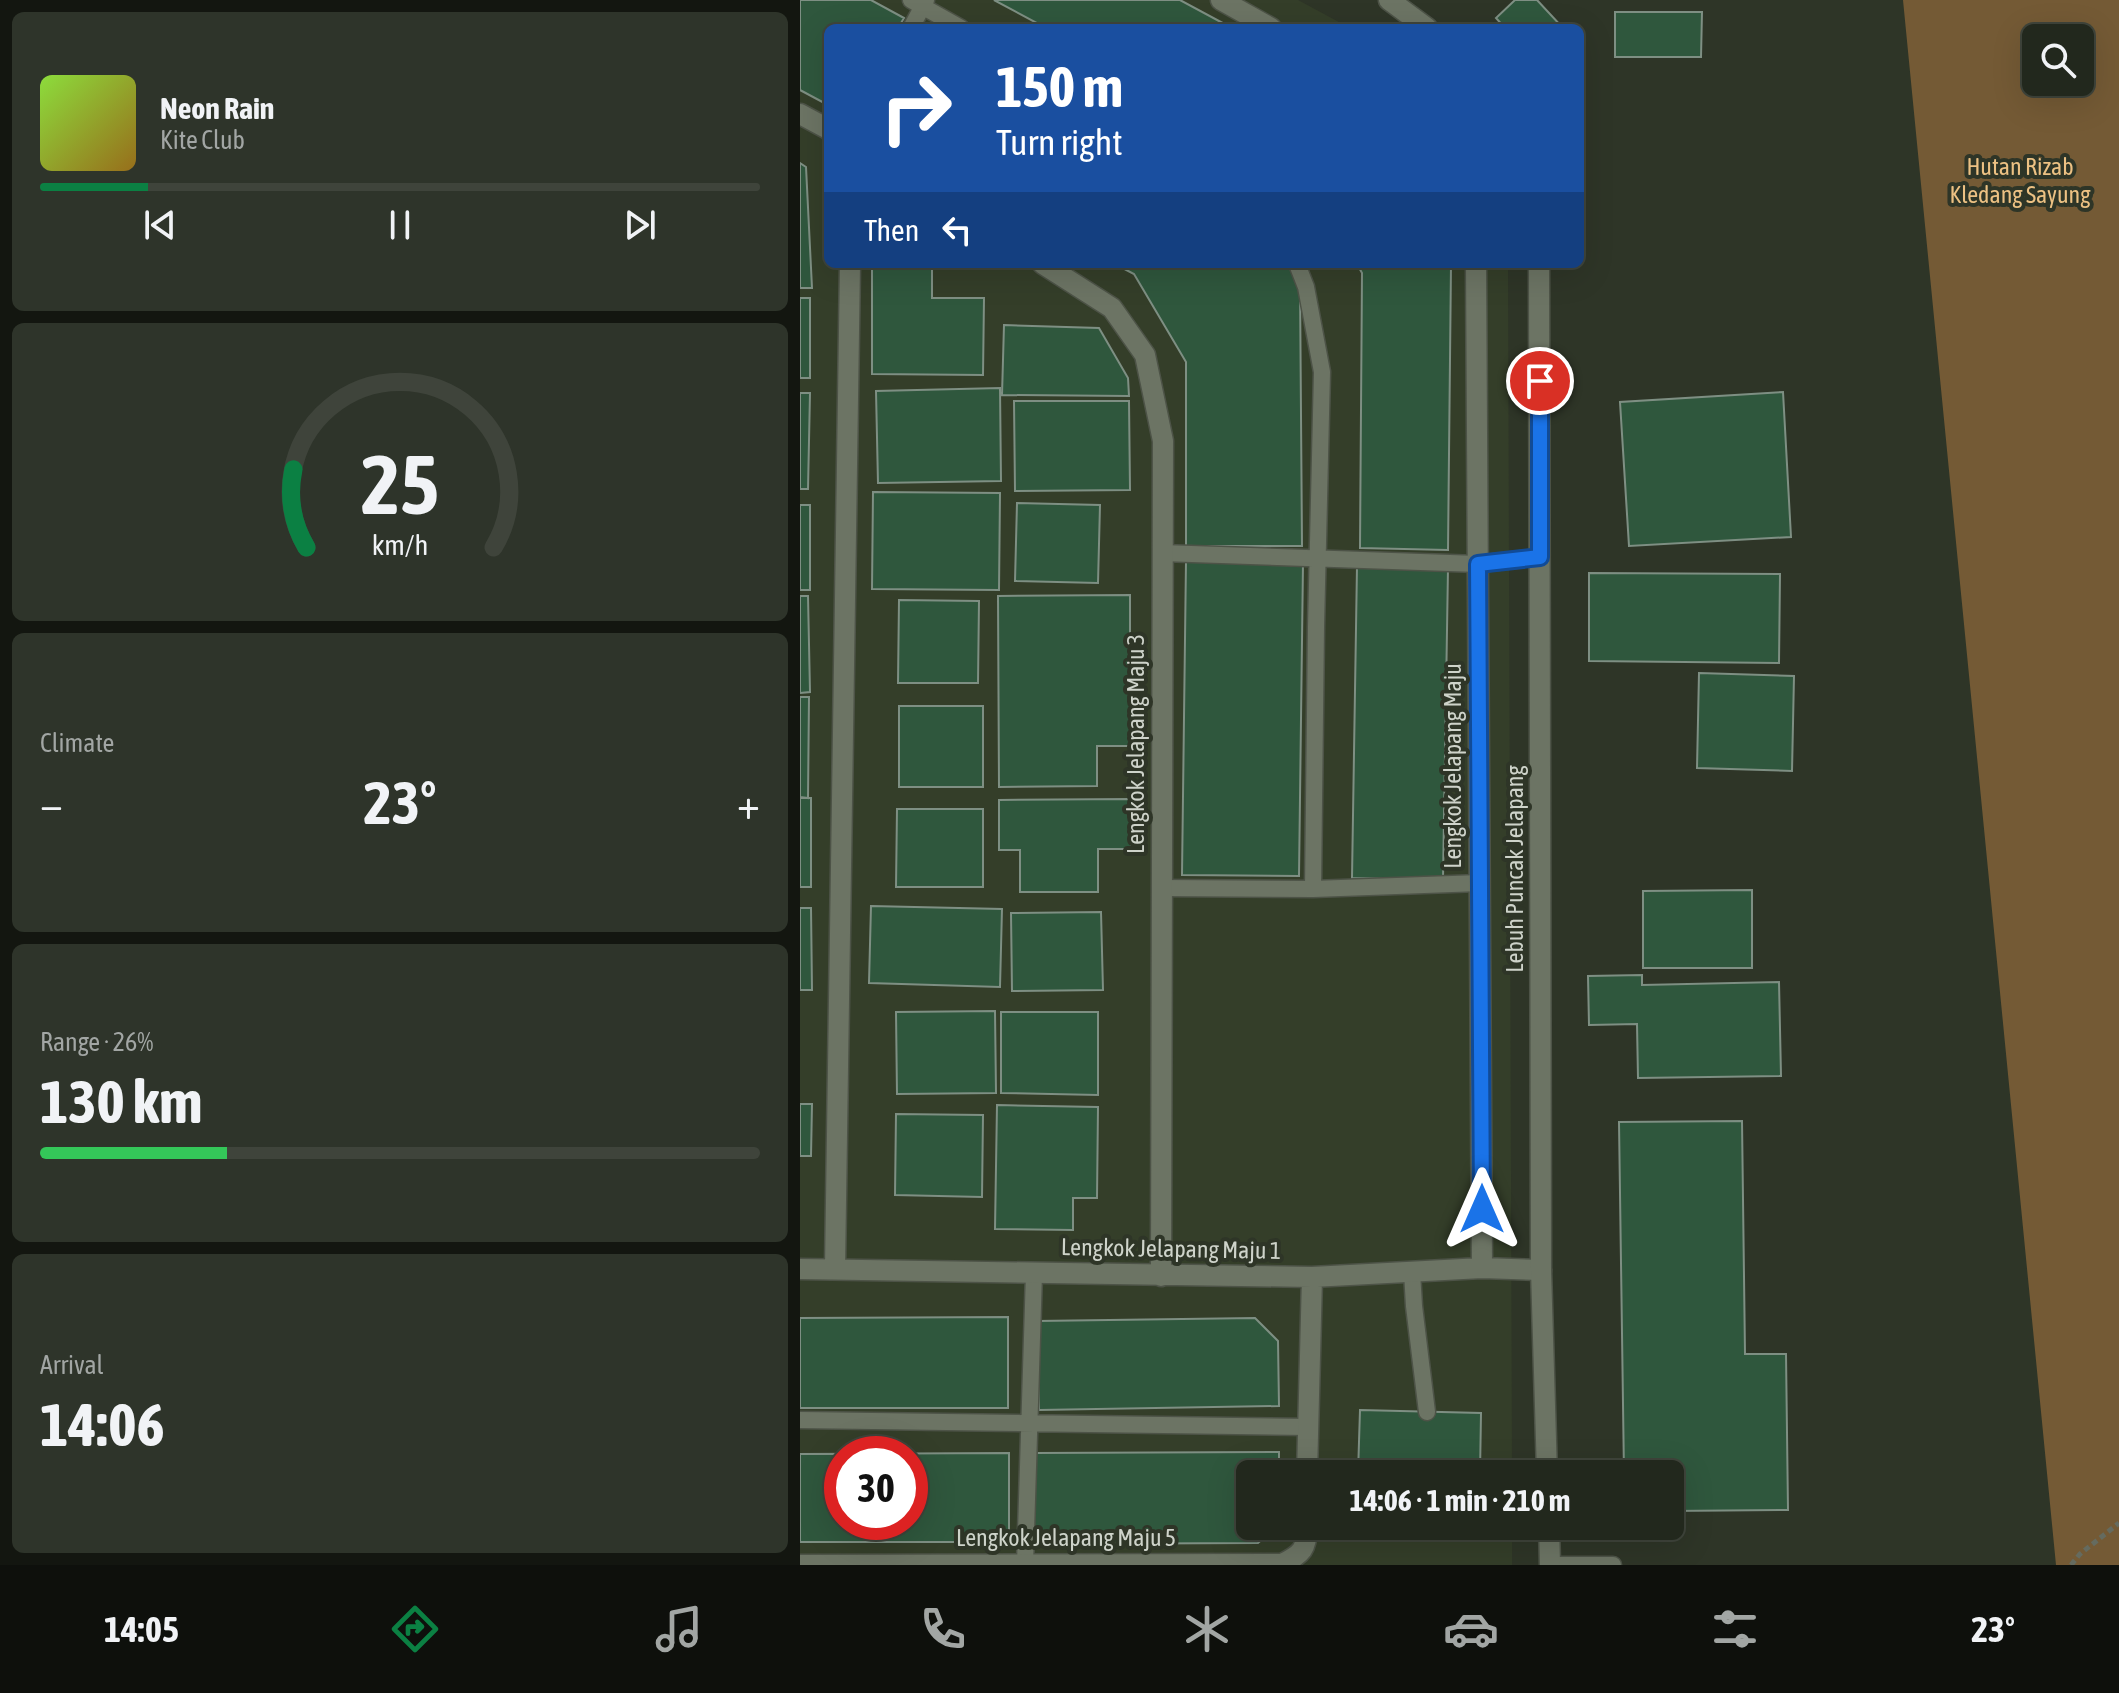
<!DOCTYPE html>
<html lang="en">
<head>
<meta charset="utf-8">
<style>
  :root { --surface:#22281d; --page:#2e342a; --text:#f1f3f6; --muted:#a2a6a4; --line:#3f443b; --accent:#0b8043 }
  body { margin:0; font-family:"Asap Condensed",sans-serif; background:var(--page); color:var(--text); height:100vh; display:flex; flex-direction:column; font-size:30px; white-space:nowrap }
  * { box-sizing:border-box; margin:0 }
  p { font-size:26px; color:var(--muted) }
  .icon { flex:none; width:44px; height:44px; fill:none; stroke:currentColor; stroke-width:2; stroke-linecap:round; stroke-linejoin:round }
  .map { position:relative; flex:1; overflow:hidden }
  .panel { display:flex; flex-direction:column; gap:12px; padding:12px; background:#131610; width:800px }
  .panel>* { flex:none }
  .guide { position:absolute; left:24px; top:24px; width:760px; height:244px; border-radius:12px; box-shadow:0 8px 32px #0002,0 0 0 2px var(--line); background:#1a4fa0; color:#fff; overflow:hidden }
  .buttons { position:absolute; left:1222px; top:24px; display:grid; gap:16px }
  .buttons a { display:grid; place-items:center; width:72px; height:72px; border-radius:12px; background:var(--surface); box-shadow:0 8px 32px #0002,0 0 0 2px var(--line); font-size:40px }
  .speed { position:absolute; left:24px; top:1436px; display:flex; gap:16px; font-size:40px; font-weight:700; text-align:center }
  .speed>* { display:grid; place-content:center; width:104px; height:104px; border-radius:50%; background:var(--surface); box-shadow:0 8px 32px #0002,0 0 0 2px var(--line); line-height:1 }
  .speed .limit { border:12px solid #d22; background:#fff; color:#111 }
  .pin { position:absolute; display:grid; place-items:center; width:68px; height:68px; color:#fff; margin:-34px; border:4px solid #fff; border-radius:50%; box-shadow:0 2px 8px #0007 }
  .me { position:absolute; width:88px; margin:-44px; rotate:0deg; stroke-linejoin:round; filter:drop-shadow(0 0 6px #0008) }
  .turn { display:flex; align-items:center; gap:28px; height:168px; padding:0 40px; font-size:36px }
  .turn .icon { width:104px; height:104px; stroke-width:2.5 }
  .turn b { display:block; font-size:56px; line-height:68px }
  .then { display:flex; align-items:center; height:76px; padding:0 40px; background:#0003; gap:16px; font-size:30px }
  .big { font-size:60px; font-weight:700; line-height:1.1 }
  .panel .card { flex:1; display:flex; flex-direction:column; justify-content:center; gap:12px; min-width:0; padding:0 28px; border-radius:12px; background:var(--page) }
  .panel .dial { align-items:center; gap:0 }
  .dial svg { height:208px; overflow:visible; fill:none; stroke:var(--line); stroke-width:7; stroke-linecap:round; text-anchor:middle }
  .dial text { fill:var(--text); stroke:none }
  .song { display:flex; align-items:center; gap:24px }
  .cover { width:96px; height:96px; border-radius:12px; background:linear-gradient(135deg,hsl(90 70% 55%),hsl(40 70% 35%)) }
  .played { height:8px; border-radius:4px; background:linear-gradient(90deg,var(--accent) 15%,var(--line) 15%) }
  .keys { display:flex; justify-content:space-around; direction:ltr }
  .heat { display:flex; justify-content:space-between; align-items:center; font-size:44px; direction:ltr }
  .charge { height:12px; border-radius:6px; background:linear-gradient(90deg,#34c759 26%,var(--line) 0) }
  .trip { position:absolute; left:436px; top:1460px; width:448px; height:80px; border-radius:12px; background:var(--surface); box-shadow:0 8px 32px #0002,0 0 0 2px var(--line); font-weight:700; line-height:80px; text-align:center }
  .tab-bar { display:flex; height:128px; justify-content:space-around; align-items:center; background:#0e100c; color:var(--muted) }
  .tab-bar .icon { width:56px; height:56px }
  .tab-bar .current { color:var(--accent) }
  .tab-bar b { font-size:36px; color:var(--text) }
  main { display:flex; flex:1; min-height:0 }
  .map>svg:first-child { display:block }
  .built { fill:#343e29; fill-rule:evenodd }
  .forest { fill:#745a35; fill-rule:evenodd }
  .building { fill:#2f573d; stroke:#7e8f83; stroke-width:2; fill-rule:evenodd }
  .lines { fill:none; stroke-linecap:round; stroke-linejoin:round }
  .lane-casing { stroke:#4d5347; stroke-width:19 }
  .street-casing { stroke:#4d5347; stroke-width:23 }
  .secondary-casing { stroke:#4d5347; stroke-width:23 }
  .path { stroke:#656b5f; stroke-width:5; stroke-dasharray:6 4; stroke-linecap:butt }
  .lane { stroke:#6c7464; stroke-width:16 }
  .street { stroke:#6c7464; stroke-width:20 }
  .secondary { stroke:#6c7464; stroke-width:20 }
  .route-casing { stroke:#114b97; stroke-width:20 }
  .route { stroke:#1a73e8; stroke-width:14 }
  .labels { text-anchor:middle; stroke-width:8; stroke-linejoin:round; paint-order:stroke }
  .park-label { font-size:24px; fill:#ecc183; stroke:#2e3527 }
  .street-label { font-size:24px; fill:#ced3ca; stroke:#2e3527 }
</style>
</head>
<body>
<main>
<section class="panel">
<div class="card">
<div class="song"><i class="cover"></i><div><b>Neon Rain</b><p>Kite Club</p></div></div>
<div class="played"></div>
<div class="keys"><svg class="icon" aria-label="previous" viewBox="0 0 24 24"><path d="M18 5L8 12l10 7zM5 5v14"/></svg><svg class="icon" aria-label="pause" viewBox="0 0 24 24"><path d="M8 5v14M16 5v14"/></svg><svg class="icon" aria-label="next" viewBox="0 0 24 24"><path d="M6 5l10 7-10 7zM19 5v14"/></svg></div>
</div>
<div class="card dial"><svg viewBox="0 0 100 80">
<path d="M14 69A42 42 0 1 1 86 69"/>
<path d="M14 69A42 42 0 0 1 9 39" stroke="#0b8043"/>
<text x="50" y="56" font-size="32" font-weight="700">25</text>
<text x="50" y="72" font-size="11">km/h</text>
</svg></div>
<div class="card"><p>Climate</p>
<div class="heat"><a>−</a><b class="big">23°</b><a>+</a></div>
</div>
<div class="card"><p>Range · 26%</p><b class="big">130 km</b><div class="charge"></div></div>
<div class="card"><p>Arrival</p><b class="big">14:06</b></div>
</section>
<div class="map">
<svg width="1319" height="1565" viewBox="0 0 1319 1565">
  <rect width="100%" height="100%" fill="#2e3527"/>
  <path class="built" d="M0,0h498l52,28h-522v236h680l4,1210h-262v52h262v39h-712zM42,1454h68v68h-68z"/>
  <path class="forest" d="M1103,0h216v1565h-63zM1236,38h44v44h-44z"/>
  <path class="building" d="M0,0h71l33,18 -6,10h-70v77l-28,-15z
    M194,0h186l52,28h-186z
    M715,0h22l26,28h-58l-9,-10z
    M815,12h87l-1,45h-86z
    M0,163l6,4 6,121h-12z
    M315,264h173l12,20 2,262h-116v-184l-52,-88z
    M557,264h94l-3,286 -88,-2 2,-275z
    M72,268h60v30h52l-1,77 -111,-1z
    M0,298h10v80h-10z
    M204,325l95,3 29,50 1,18 -127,-1z
    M200,388l1,93 -123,2 -2,-92z
    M983,392l8,145 -162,9 -9,-144z
    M0,393h10l-2,96h-8z
    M214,401h115l1,89 -115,1z
    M73,492l127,1 -1,97 -127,-1z
    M217,503l83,2 -2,78 -83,-2z
    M0,505h10v85h-10z
    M386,561l117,2 -4,313 -117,-1z
    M557,566l91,2 -5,312 -91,-2z
    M789,573l191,1 -1,89 -190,-2z
    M330,595v151h-33v40l-98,1 -1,-191z
    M0,596h8l2,96 -10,1z
    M99,600l80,1 -1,82h-80z
    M899,673l95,3 -2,95 -95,-3z
    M0,697h9l-1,101 -8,-1z
    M99,706h84v81h-84z
    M0,798h11v89h-11z
    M331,799v50h-33v43h-78v-42h-21v-50z
    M97,809h86v78h-87z
    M952,890v78h-109v-77z
    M71,906l131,3 -2,78 -131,-4z
    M0,908h11l1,82h-12z
    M301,912l2,78 -91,1 -1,-78z
    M842,975v10l137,-3 2,94 -143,2 -1,-54 -48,1 -1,-49z
    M195,1011l1,82 -99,1 -1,-82z
    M201,1012h97v83l-97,-2z
    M0,1104h12l-1,52h-11z
    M197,1105l101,2 -1,91h-24v32l-78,-1z
    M96,1114l87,1 -1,82 -87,-2z
    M942,1121l3,233h41l2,156 -118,1v-37h-46l-5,-352z
    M208,1317v91h-208v-90z
    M455,1318l23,23 1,65 -240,4 -2,-89z
    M560,1410l121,3 -1,61h-122z
    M479,1452v22h-29v52h27l-19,17 -224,1v-91z
    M209,1453v89h-209v-88zM42,1454h68v68h-68z"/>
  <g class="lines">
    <g class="lane-casing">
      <path id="lane" d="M111,0l50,28
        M111,28l15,-28
        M497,264l9,23 16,85 -6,255 -3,262
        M362,553l316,11 62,-7
        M361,888l152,1 167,-6
        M612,1272l2,34 13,106
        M0,1420l507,7
        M660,1526l17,5 64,-5
        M225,1564l9,-291
        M759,1565h54"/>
    </g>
    <g class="street-casing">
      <path id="street" d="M421,0l50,28
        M0,114l28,15
        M243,264l69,44 33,47 18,86 -2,835
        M676,264l6,1004
        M35,1268l15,-1004
        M0,1269l512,8 170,-9 59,2
        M507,1474l5,-197
        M0,1565l482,-1c20,-10 25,-15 25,-38"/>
    </g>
    <g class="secondary-casing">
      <path id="secondary" d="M589,0l38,28
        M739,264l2,1006 6,204
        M749,1526l1,39"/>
    </g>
    <path class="path" d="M1271,1565l9,-11 39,-31"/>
    <use href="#lane" class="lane"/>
    <use href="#street" class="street"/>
    <use href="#secondary" class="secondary"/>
  </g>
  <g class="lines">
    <g class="route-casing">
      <path id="route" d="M682,1209l-4,-645 62,-7v-176"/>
    </g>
    <use href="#route" class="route"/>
  </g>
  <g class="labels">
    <g class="park-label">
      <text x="1220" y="175">Hutan Rizab<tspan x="1220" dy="28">Kledang Sayung</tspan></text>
    </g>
    <g class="street-label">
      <text transform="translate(336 744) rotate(-90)" y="8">Lengkok Jelapang Maju 3</text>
      <text transform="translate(653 766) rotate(-90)" y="8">Lengkok Jelapang Maju</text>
      <text transform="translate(715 869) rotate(-90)" y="8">Lebuh Puncak Jelapang</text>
      <text transform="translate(371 1249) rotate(1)" y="8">Lengkok Jelapang Maju 1</text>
      <text x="266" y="1546">Lengkok Jelapang Maju 5</text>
    </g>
  </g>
</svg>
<div class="buttons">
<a><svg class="icon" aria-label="search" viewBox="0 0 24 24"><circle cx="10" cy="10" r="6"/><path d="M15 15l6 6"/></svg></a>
</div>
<div class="speed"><div class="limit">30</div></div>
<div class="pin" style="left:740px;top:381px;background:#d93025"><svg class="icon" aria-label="arrive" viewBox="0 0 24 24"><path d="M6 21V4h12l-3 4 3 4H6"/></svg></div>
<svg class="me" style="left:682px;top:1209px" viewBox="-20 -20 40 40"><path d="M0-17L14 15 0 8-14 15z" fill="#1a73e8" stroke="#fff" stroke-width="4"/></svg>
<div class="trip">14:06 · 1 min · 210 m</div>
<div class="guide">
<div class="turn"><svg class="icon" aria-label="right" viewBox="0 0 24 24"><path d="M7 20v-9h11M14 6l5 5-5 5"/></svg><div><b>150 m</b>Turn right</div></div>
<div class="then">Then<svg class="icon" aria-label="left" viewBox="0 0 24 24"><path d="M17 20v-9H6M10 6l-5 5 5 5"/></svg></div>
</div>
</div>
</main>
<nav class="tab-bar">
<b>14:05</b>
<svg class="icon current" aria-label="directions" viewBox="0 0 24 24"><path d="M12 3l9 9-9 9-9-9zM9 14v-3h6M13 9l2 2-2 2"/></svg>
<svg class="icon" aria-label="music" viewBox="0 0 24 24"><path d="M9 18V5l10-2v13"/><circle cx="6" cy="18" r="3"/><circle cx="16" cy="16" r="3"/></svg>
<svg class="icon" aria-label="phone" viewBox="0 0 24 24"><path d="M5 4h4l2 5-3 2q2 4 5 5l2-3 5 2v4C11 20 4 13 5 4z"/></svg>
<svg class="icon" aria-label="climate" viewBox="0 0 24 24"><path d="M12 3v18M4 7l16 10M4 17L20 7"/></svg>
<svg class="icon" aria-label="car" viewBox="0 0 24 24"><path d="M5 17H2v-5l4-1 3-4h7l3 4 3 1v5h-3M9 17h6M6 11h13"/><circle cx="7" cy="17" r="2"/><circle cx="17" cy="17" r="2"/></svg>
<svg class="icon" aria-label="filters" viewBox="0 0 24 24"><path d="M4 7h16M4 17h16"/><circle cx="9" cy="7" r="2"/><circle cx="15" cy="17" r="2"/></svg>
<b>23°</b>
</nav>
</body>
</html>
